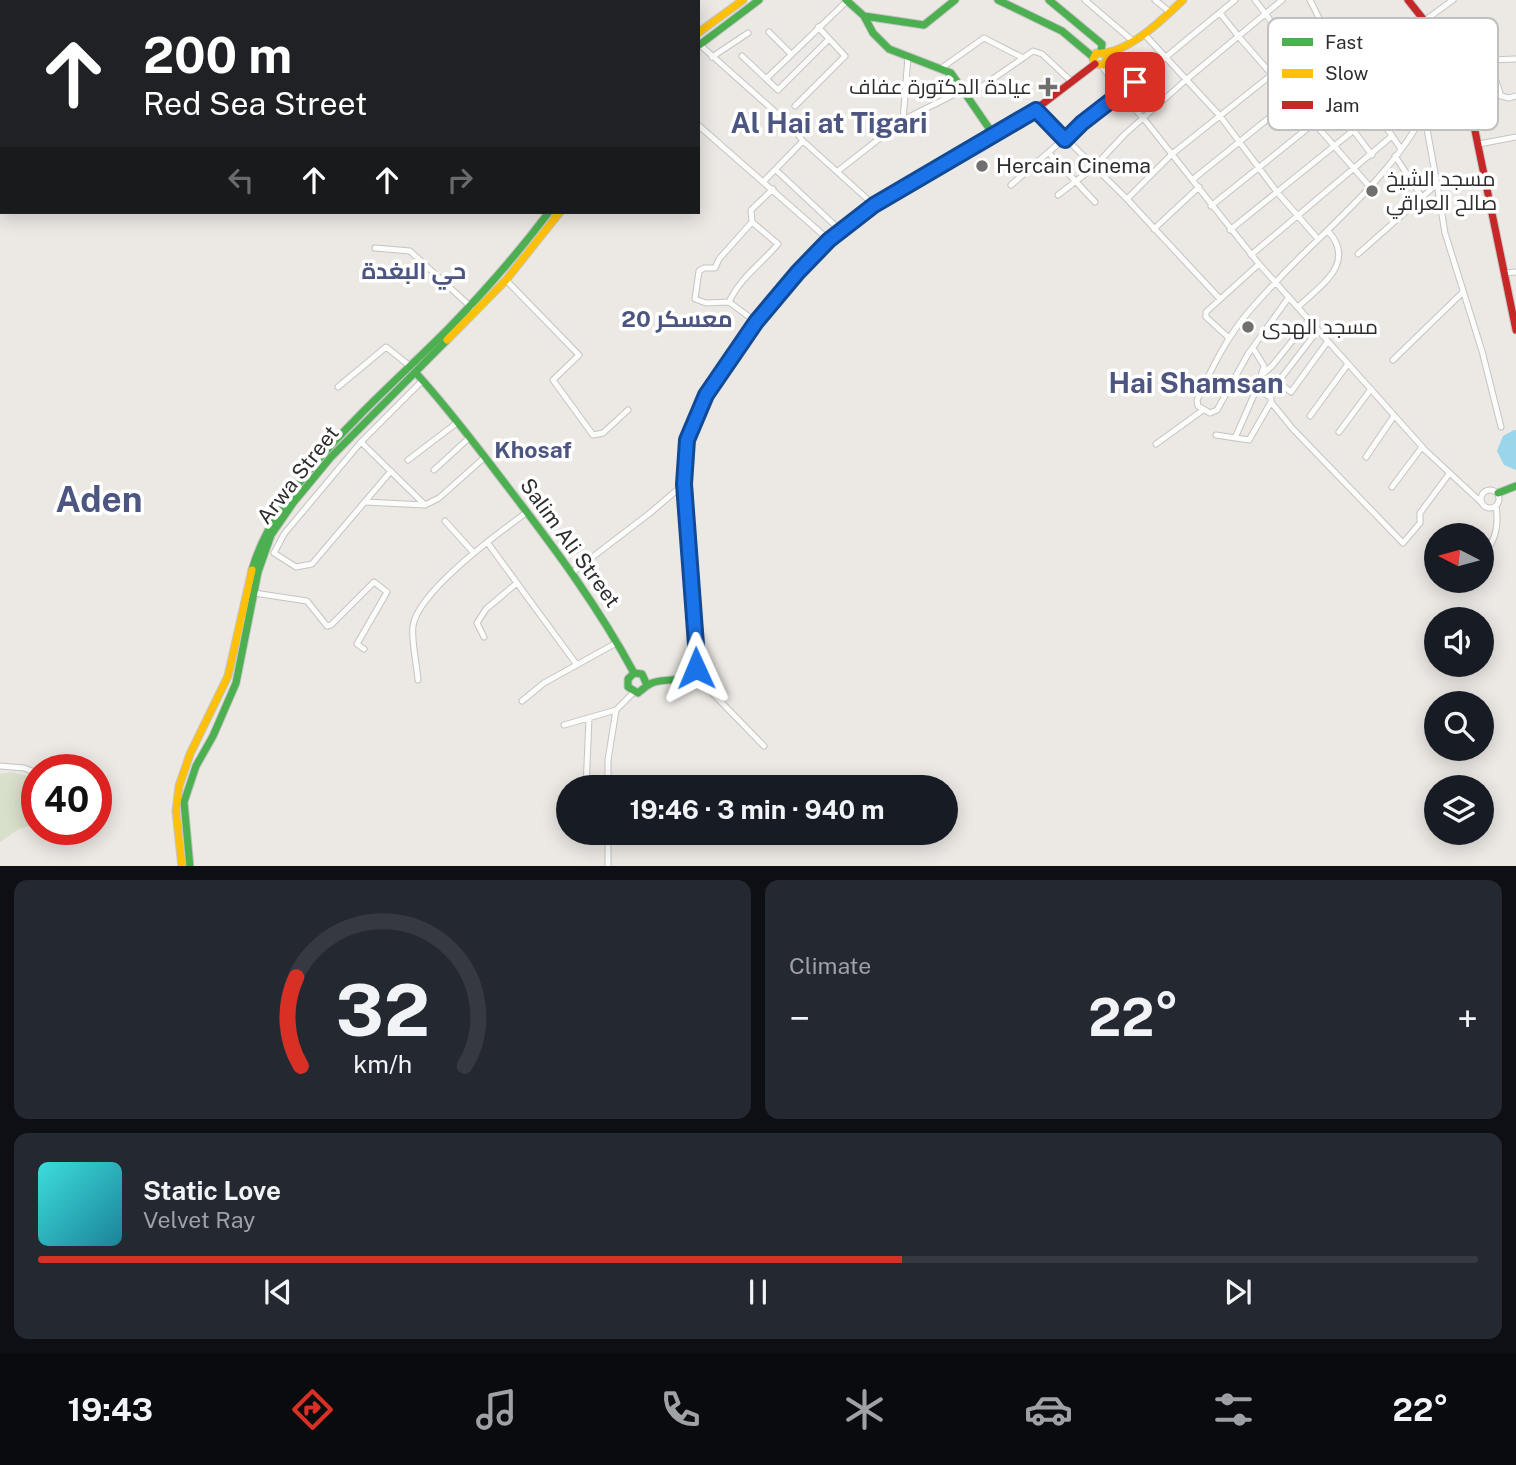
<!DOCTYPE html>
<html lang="en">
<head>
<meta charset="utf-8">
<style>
  :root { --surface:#171b24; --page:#242831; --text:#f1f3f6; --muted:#9ea1a6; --line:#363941; --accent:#d93025 }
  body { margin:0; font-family:"Public Sans",Cairo,sans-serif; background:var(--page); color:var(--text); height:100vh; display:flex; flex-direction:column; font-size:26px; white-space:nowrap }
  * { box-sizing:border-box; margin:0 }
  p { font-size:23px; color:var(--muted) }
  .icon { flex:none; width:38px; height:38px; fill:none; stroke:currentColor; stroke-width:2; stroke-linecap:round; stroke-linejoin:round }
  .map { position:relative; height:866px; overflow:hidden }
  .drawer { display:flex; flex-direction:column; gap:14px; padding:14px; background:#0d0f14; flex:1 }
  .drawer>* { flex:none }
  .banner { position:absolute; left:0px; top:0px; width:700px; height:214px; box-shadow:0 4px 18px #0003; background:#202124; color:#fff; overflow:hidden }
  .needle { width:46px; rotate:276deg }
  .controls { position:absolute; left:1424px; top:523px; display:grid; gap:14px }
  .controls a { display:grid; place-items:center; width:70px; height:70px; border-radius:50%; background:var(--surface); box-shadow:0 4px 18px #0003; font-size:35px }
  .speed { position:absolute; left:21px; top:754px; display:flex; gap:14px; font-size:35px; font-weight:700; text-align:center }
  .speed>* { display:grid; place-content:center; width:91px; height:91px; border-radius:50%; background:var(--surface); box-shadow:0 4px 18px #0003; line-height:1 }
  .speed .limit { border:10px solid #d22; background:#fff; color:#111 }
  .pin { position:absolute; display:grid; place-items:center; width:60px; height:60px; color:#fff; margin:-30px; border-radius:14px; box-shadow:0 4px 10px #0006 }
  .me { position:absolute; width:77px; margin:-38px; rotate:359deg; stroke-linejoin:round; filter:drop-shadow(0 0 5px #0008) }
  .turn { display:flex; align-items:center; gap:24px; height:147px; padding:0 28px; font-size:32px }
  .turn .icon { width:91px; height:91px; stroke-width:2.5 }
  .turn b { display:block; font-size:49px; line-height:60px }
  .lanes { display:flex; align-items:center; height:66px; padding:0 28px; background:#0003; justify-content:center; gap:35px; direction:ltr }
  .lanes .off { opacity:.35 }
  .big { font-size:52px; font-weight:700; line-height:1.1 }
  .drawer .tile { flex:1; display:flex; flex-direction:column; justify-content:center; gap:10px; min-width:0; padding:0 24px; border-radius:14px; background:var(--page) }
  .drawer .dial { align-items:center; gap:0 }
  .dial svg { height:182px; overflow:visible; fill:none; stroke:var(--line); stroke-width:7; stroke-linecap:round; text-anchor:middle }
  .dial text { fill:var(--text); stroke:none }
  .song { display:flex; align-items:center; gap:21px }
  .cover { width:84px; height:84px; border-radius:10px; background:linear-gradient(135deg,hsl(180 70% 55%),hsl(190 70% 35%)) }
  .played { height:7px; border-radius:4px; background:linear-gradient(90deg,var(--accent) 60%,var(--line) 60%) }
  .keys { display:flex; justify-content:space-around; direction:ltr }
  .heat { display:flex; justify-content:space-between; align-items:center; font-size:38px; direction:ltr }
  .drawer .tiles { flex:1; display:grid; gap:14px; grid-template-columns:1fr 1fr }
  .tile:last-child { grid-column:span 2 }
  .trip { position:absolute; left:556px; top:775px; width:402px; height:70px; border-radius:35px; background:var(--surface); box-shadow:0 4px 18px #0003; font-weight:700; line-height:70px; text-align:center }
  .tab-bar { display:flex; height:112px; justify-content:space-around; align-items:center; background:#090b0e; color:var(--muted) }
  .tab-bar .icon { width:49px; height:49px }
  .tab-bar .current { color:var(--accent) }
  .tab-bar b { font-size:32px; color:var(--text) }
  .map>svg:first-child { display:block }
  .cemetery { fill:#d8e0cc }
  .water { fill:#99d6ec }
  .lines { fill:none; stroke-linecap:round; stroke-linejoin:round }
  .street-casing { stroke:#c5c4c5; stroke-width:7 }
  .fast-casing { stroke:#c5c4c5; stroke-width:9 }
  .slow-casing { stroke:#c5c4c5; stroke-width:9 }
  .jam-casing { stroke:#c5c4c5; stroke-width:9 }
  .street { stroke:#fcfcfb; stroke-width:5 }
  .fast { stroke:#4caf50; stroke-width:7 }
  .slow { stroke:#ffc107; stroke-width:7 }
  .jam { stroke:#c62828; stroke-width:7 }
  .route-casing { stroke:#114b97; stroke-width:18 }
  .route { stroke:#1a73e8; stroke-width:12 }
  .poi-dot { fill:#706f6e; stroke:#fff; stroke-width:2.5 }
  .labels { text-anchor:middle; stroke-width:7; stroke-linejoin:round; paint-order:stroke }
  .poi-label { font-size:21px; fill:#2e2e2e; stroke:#fff; text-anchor:start }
  .street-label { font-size:21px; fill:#2e2e2e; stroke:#fff }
  .neighbourhood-label { font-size:23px; font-weight:bold; fill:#4d5680; stroke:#fff }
  .district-label { font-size:28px; font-weight:bold; fill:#4d5680; stroke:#fff }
  .town-label { font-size:35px; font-weight:bold; fill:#4d5680; stroke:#fff }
  .key { fill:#fff; stroke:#c0c0c0; stroke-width:2 }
  .key-label { font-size:19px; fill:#2e2e2e }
</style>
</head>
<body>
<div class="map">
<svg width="1516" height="867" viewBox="0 0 1516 867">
  <rect width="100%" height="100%" fill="#ece8e4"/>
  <path class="cemetery" d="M11,772l26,6v46l-18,5 -19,13v-68z"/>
  <path class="water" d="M1514,430h2v40l-12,-5 -7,-14 6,-15z"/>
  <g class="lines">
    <g class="street-casing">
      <path id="street" d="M651,0l1,2
        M1085,0l48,41
        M1155,0l15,12
        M1255,0l117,155
        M1310,0l29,58 62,91
        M1220,13l19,24 131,150
        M1424,21l29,-21
        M769,32l22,22
        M1145,35l75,81 57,76 41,47
        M700,45l91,81 12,15
        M1452,50l37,10 27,-1
        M742,56l36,34 50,-50
        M712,57l36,-24
        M1489,60l12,36 8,2 7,-2
        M1102,66l19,28 23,25 115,145 166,186 57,53
        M940,69l44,-31 39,20 10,-7 9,3 30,28
        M767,78l80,-77
        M968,96l55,-38
        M795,106l50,-50 -27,-29
        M1036,109l91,90 93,100
        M903,120l60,-30
        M698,125l131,115
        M1479,144l37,-7
        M1049,153l46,49
        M1395,156l27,41
        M776,170l65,61
        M838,171l65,-51 5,-63
        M1192,180l124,-100 23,-22
        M764,181l39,-40 71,64
        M1437,184l8,49 37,118 19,76
        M1011,185l71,-62 39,-29 114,-94
        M1058,195l35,-27 32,-34 62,-55 95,-79
        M1127,199l45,-45 152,-121
        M1211,206l220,-177
        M1154,229l45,-42
        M1230,230l176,-142
        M375,248l35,3 61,56
        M1358,254l79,-70 -10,-55 -9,-8
        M1251,255l141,-119
        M1505,273l11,-1
        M506,280l73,75 -26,25 40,55 10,-2 25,-23
        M1289,297l-41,57 -31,56 -7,3 -12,-7 -1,-6c15,-32 30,-64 54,-91 16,-18 34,-37 51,-54 37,-36 118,-109 127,-161 2,-17 -11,-35 -19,-49
        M729,302l-23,1 -11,-4 4,-28 5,-3h11l4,-9 33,-37
        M1298,307c23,-22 59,-44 30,-76
        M756,322l-27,-20c11,-24 32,-38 49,-58l-26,-22 -1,-12 22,-21
        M1318,330l-40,52 13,10 37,-51
        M1229,338l-23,-21v-5l53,-48
        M1253,348l11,18 -7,22 14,10v4l21,26 111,115 17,-20v-10l29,-39
        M1393,360l69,-67
        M1264,373l8,-7 37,-46
        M338,387l48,-40 24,19
        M1310,416l38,-52
        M1339,432l32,-43
        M1216,435l33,5 22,-38
        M1235,438l22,-50
        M361,442l62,-62
        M1156,444l47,-34
        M1366,457l28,-41
        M408,460l50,-38
        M434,470l36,-33
        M1392,487l30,-40
        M1481 499a9 9 0 1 1 18 0a9 9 0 1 1-18 0Z
        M365,502l60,3 -64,-63 -77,92 -10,19 22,14 16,-3 79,-93
        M425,505l14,-7 46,-41
        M445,521l28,31
        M487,542l90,123
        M1482,555c14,-13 17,-30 14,-49
        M573,572l77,-59 34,-29
        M254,593l53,8 20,25 4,-1 43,-43 13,10 -30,52 7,5
        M484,637l-7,-14 9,-14 31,-26
        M693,673l71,73
        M418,680c-1,-15 -7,-40 -5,-54 5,-35 86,-93 114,-114
        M522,701l22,-18 74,-41
        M564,725l52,-15
        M0,766l24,2 13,5
        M586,788l3,-70
        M608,788v-28l8,-50 18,-18
        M566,820h3
        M608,833v34"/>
    </g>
    <g class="fast-casing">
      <path id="fast" d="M846,0l18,16 9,17 16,16 62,24 42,61
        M998,0l64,31 31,26
        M1049,0l53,44 -1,8
        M864,16l60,9 31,-25
        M698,46l61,-46
        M416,373c33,36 62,75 91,113 46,60 91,120 127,187
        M1498,493l18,-7
        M252,570c25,-89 132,-176 196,-241 36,-37 70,-76 101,-117
        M647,685l-5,-11 -8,-1 -6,6v8l10,6c5,-4 9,-8 14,-10 23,-8 37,6 45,-25l-13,-174 3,-44 19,-45 46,-67
        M190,867l-6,-65 12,-36 17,-30 23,-53 22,-111 13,-37 22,-32 38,-46 116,-117"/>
    </g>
    <g class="slow-casing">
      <path id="slow" d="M698,33l45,-33
        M1105,54l2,4 -3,7 -9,-1 -2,-5 3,-6c30,3 67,-34 87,-53
        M752,328c46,-67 102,-111 170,-152
        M447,340l59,-60 54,-68
        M182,867l-6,-56 3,-25 11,-32 38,-78 24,-106"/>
    </g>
    <g class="jam-casing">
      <path id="jam" d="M1408,0l23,29 21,21 14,37 50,243
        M922,176l114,-67 59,-45"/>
    </g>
    <use href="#street" class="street"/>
    <use href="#fast" class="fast"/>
    <use href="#slow" class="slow"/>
    <use href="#jam" class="jam"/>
  </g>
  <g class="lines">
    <g class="route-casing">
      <path id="route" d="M696,668l1,-10 -13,-174 3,-44 19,-45 50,-73 42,-50 31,-32 45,-35 162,-95 29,30 17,-17 53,-41"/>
    </g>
    <use href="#route" class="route"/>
  </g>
  <g class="poi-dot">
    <path d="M1044.5 76.5h7v7h7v7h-7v7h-7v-7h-7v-7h7z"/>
    <circle cx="982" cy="166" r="7"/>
    <circle cx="1372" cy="191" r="7"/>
    <circle cx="1248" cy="327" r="7"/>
  </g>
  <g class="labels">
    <g class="poi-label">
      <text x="1032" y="94" text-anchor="end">عيادة الدكتورة عفاف</text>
      <text x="996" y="173">Hercain Cinema</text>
      <text x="1386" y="186">مسجد الشيخ<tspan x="1386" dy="24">صالح العراقي</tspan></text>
      <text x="1262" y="334">مسجد الهدى</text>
    </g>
    <g class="street-label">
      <text transform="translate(298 475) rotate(-52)" y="7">Arwa Street</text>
      <text transform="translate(570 543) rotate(54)" y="7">Salim Ali Street</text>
    </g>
    <g class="neighbourhood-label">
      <text x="414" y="279">حي البغدة</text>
      <text x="677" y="327">معسكر 20</text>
      <text x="533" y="458">Khosaf</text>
    </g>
    <g class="district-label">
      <text x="829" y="133">Al Hai at Tigari</text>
      <text x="1196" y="393">Hai Shamsan</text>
    </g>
    <g class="town-label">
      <text x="99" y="512">Aden</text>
    </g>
  </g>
  <rect x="1268" y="18" width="230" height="112" rx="10" class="key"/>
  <rect x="1282" y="38" width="31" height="8" fill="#4caf50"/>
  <rect x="1282" y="69" width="31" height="9" fill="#ffc107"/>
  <rect x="1282" y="101" width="31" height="8" fill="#c62828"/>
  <g class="key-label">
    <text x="1325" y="49">Fast</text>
    <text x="1325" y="80">Slow</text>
    <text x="1325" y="112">Jam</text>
  </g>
</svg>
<div class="controls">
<a><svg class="needle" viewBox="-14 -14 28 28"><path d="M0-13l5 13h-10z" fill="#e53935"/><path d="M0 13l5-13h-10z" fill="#9ea1a6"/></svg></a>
<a><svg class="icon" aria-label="sound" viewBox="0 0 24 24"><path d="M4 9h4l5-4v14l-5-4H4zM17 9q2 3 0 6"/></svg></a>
<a><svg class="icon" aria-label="search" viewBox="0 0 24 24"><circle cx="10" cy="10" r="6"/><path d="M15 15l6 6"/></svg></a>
<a><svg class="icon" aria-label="layers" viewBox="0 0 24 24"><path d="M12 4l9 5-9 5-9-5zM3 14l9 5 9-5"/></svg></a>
</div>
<div class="speed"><div class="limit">40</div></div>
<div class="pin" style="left:1135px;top:82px;background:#d93025"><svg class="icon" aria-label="arrive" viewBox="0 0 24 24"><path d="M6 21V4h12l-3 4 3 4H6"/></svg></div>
<svg class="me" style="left:696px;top:668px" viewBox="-20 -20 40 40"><path d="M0-17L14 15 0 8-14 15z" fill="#1a73e8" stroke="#fff" stroke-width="4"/></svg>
<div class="trip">19:46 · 3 min · 940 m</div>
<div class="banner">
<div class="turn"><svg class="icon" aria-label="ahead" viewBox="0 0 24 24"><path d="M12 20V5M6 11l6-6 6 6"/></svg><div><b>200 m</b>Red Sea Street</div></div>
<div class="lanes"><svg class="icon off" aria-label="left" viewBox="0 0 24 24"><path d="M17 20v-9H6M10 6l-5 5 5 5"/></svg><svg class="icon" aria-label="ahead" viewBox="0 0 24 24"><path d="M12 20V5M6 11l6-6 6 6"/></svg><svg class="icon" aria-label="ahead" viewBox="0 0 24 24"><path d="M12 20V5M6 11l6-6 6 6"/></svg><svg class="icon off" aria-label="right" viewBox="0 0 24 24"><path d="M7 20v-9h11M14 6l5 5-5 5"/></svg></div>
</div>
</div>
<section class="drawer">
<div class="tiles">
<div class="tile dial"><svg viewBox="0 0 100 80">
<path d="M14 69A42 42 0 1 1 86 69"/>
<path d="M14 69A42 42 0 0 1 12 30" stroke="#d93025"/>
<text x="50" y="56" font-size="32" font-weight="700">32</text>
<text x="50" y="72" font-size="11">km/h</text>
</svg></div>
<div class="tile"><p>Climate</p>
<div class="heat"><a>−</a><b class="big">22°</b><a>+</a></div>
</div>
<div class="tile">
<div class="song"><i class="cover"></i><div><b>Static Love</b><p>Velvet Ray</p></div></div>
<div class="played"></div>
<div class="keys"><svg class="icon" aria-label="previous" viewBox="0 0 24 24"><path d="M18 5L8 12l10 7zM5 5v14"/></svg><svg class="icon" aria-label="pause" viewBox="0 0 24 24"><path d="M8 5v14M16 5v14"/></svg><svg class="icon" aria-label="next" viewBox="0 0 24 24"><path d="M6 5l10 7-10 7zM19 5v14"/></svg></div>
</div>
</div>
</section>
<nav class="tab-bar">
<b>19:43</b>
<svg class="icon current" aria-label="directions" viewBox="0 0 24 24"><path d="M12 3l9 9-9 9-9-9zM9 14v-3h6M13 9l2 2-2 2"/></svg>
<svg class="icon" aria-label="music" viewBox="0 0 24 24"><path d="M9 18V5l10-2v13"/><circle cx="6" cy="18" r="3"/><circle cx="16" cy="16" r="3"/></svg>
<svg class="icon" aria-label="phone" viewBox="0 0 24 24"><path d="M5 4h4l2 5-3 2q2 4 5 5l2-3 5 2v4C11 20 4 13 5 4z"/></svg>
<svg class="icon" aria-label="climate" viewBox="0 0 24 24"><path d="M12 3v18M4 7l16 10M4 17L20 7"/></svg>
<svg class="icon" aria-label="car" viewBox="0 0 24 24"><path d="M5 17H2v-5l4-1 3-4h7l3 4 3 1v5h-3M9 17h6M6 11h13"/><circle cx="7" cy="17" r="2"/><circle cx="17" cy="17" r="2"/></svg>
<svg class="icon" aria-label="filters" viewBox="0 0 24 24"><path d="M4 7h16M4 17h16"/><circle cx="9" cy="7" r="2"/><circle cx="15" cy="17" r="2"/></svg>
<b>22°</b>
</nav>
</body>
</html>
